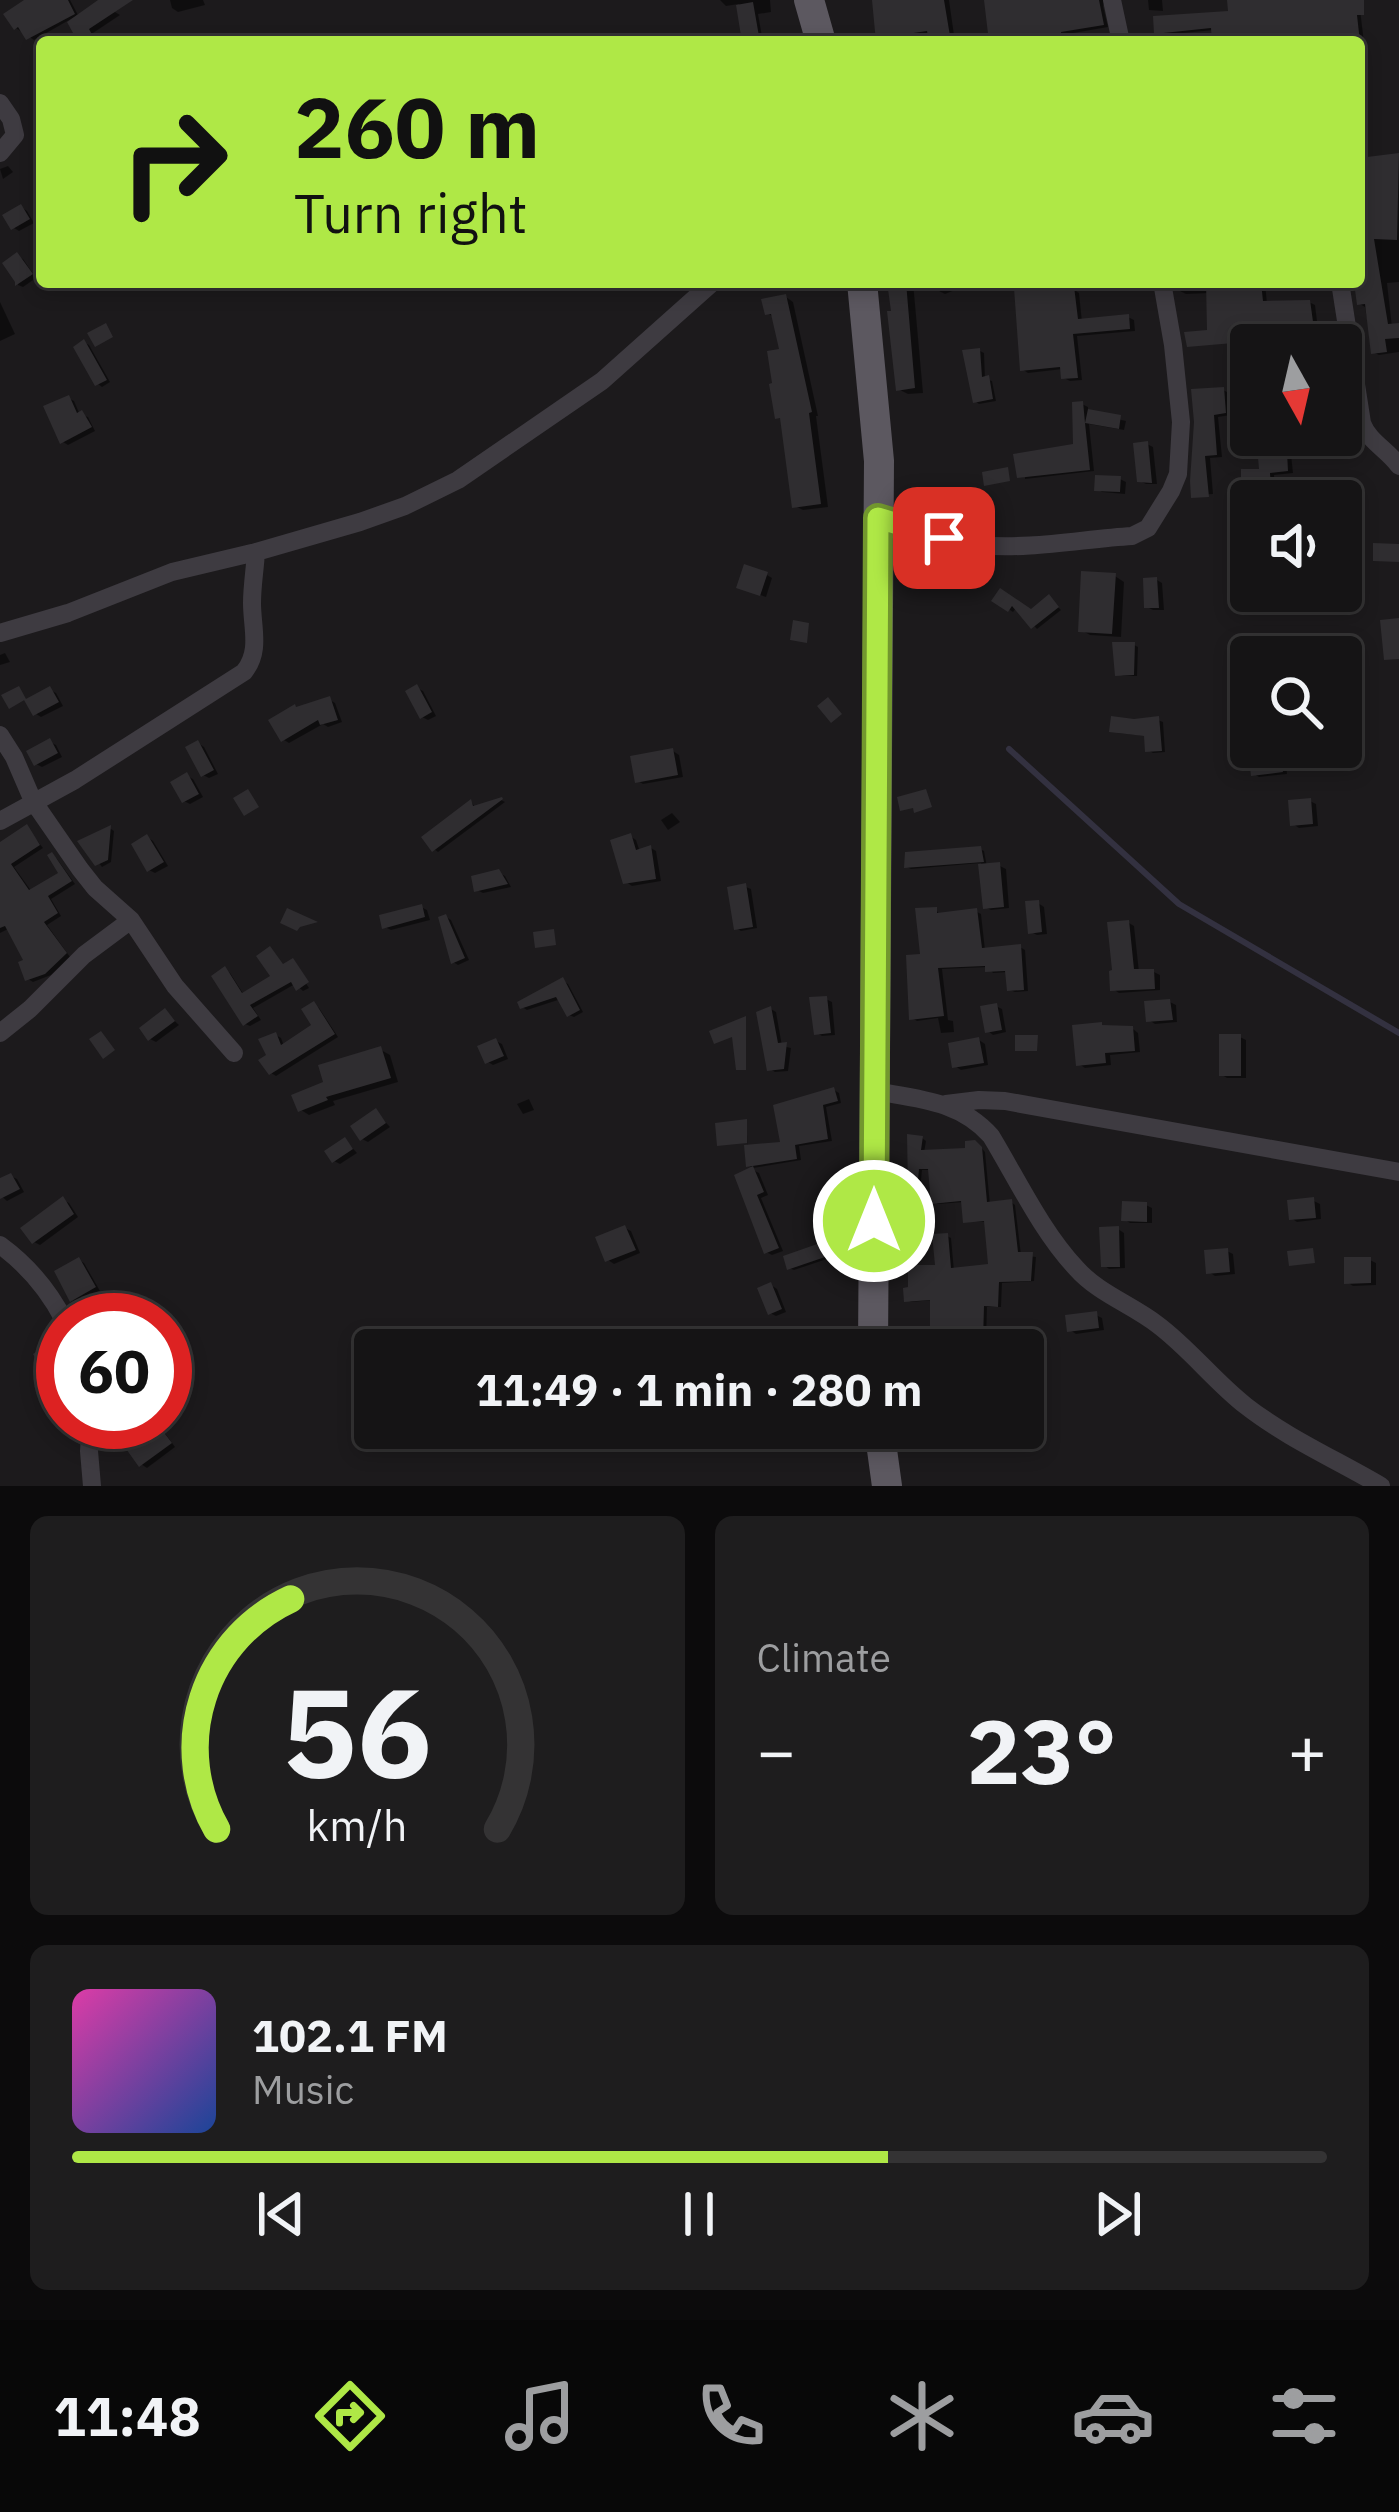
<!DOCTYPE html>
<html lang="en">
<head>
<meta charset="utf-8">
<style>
  :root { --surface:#151415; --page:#1e1d1e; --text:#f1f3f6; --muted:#9d9ea0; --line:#343334; --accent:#afe846 }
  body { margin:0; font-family:"IBM Plex Sans",sans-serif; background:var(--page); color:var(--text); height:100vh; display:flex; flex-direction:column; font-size:45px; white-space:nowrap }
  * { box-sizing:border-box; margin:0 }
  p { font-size:39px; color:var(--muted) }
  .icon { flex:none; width:66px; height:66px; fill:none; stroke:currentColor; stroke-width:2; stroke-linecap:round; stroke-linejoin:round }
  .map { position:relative; height:1486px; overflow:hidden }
  .side { display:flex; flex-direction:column; gap:30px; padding:30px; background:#0c0b0c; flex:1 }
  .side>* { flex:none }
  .top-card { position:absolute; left:36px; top:36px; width:1329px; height:252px; border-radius:12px; box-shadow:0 6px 18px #0003,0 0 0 3px var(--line); background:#afe846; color:#111; overflow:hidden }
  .needle { width:78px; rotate:172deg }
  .tools { position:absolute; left:1230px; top:324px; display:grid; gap:24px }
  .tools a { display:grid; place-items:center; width:132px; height:132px; border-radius:12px; background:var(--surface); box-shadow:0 6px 18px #0003,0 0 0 3px var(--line); font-size:60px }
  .speed { position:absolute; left:36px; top:1293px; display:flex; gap:24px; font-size:60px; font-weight:700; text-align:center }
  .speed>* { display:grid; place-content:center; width:156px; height:156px; border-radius:50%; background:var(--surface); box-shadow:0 6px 18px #0003,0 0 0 3px var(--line); line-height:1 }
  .speed .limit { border:18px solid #d22; background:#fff; color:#111 }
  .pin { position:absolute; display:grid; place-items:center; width:102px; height:102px; color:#fff; margin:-51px; border-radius:24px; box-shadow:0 6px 18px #0006 }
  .me { position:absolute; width:132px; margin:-66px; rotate:0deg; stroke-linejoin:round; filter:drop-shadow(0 0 9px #0008) }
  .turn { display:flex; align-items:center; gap:42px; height:252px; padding:0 60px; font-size:54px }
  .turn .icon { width:156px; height:156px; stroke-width:2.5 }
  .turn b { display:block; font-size:84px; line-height:102px }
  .big { font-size:90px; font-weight:700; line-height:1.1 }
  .side .tile { flex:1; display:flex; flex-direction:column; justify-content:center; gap:18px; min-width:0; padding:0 42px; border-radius:18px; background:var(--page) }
  .side .dial { align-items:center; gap:0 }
  .dial svg { height:312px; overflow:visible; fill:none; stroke:var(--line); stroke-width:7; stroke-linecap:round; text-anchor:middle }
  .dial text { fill:var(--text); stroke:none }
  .song { display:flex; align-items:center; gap:36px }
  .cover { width:144px; height:144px; border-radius:18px; background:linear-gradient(135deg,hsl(320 70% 55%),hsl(220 70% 35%)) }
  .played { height:12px; border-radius:6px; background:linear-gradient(90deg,var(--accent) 65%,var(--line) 65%) }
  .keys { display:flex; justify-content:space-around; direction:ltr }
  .heat { display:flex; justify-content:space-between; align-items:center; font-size:66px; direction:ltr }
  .side .tiles { flex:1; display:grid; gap:30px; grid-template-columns:1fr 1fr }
  .tile:last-child { grid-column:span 2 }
  .trip { position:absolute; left:354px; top:1329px; width:690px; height:120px; border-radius:12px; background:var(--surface); box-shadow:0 6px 18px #0003,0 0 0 3px var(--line); font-weight:700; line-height:120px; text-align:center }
  .dock { display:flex; height:192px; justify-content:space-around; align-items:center; background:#080808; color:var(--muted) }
  .dock .icon { width:84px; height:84px }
  .dock .on { color:var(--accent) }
  .dock b { font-size:54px; color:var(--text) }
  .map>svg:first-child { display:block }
  .shadow { fill:#0007 }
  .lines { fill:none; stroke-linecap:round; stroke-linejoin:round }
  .stream { stroke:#333140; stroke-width:6 }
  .building { fill:#2f2d30 }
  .street { stroke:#3e3b41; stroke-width:18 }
  .primary { stroke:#5c5860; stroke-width:30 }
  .route-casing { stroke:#72972e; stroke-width:30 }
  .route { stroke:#afe846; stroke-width:21 }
</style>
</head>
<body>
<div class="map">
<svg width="1399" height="1486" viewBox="0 0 1399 1486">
  <rect width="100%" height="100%" fill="#1c1a1c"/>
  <path class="shadow" d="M29,0h41l8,15 -44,25 -18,-12z
    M170,0h33l2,5 -27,7 -6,-4z
    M720,0h50l1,12 -13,2 5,28h-18l-6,-38 -13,2z
    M875,0h74l6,42h-76z
    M985,0h120l-2,6 5,21 -86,15h-31z
    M1148,0h14l1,11 -14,-1z
    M1230,0h108l22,9 7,59h-8v-26h-144l-1,-12 -51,5 -6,-3 74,-18z
    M115,12l5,3 -27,18 5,9h-17l-10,-18z
    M1399,156v126l-12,1 5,44 7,-1v26l-20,3 -6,-3 -8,-45 -5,-3 -5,-22h4v-90l17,-33z
    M8,166l5,6 -10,7 -3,-10z
    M21,207l6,4 7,12 -15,8 -5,-3z
    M17,256l6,3 13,19 -13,9 -5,-2z
    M890,282h23l10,111 -15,1 -10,-5z
    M936,282h16l3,8 -10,4 -6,-3z
    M1179,282h86l2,22 42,-2 6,3 5,40h-12l-4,-4 -53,4v15l-3,-18 -39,-49 -23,1 -6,-3z
    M1035,288l6,4 32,-3 6,4 3,29 46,-5 6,3 1,11 -58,5 5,44 -12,1 -6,-3 -1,-9 -35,4 -6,-4z
    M786,297l7,5 25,114h-2l12,91 -25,3 -8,-4 -12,-86 -5,-3 4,-65 -7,-34 -8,-5z
    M0,302l15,32 -15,7z
    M85,343l4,2 21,37 -8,5 -4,-3z
    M980,351l4,2 1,26 7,2 4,20 -17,3 -4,-3z
    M1223,390l6,3 2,22 -13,2 4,40 -12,1 3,36 -17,1 1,-73z
    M68,398l6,3 6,14 8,2 7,14 -27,14 -5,-3z
    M1082,404l6,3v5l38,9 -2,9 -35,-6 5,47 -69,8v-4l51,-28z
    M1259,435h55l2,16 -25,3 2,19 -19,2 1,15 -15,1 1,10h-10v10l-14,1 -5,-3 30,-37z
    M1147,444l6,3 4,37h-11l-6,-3z
    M1120,479l6,3 -1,12 -23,-2 -5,-3z
    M767,575l5,3 -6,19 -21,-7z
    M1115,576l9,6 -3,55 -31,-2 -9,-5z
    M1157,580l5,3 2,27h-11l-6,-3z
    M1000,592l31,20 18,-14 12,12 -24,19 -20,-22 -4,5 -18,-12z
    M1134,645l4,2 -1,29h-14l-5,-2z
    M5,653l5,9 -10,3v-10z
    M1341,657l5,3 12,104 -13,2 -6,-4 -2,-15h4z
    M417,688l6,3 13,25 -8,4 -6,-3z
    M50,690l6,3 7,13 -22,11 -5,-3z
    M330,700l5,3 7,19 -14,5 -5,-3 -34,19 -5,-3z
    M1158,720l5,2 2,30 -12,1 -5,-3 -1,-14 -30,-3z
    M50,742l6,3 6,12 -20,10 -6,-3z
    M198,743l6,4 14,27 -9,4 -6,-3z
    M673,751l6,4 4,22 -40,7 -5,-3z
    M1280,757l6,3 1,14 -28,3 -5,-3z
    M187,776l6,3 10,18 -13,7 -6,-3z
    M501,800l4,2 -67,50 -4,-3 38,-46 4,5z
    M1310,801l6,3 2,22 -19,2 -6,-4z
    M672,813l8,9 -12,8 -7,-10z
    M27,828l16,20 -29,19 18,25 30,-18 -10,-18 5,3 18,25 -24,15 10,17 -14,9 23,32 -19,18 -18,7 -5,-3 -1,-17 -17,-34 -10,5v-87z
    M111,829l3,2 -3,31 -9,5 -20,-25z
    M630,836l6,4 4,12 11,-4 5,3 5,30 -29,5 -6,-4z
    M147,837l6,4 15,25 -13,7 -6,-3z
    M980,849l4,2 3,16 13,-1 6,3 3,39 -18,2 -6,-3 -4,-44 -70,6 -4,-2z
    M499,873l6,3 6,11 -28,6 -6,-3z
    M746,887l5,2 6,39 -16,3 -5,-3z
    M1038,903l6,4 3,27 -10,1 -6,-3z
    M421,907l6,3 3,10 -39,10 -6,-3z
    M936,910l5,6 36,-4 4,2 4,36 35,-3 5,3 3,41 -13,1 -5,-2 -2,-18 -15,1 -5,-6 -46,2 6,51 5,1 1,11 -13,1 -3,-15 -21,3 -5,-3 11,-61z
    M446,917l5,3 18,40 -11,5 -5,-3z
    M1129,923l5,3 5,46h15l6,3v15l-41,3 -6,-4z
    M270,950l15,17 7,-5 17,26 -6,3 -8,-7 -42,24 8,12 -11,6 -5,-2 -20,-54 5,3 14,22 30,-18z
    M563,981l5,3 15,28 -9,5 -5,-2 -8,-16 -34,11 -5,-3z
    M826,999l6,3 3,33 -13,1 -5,-3z
    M1170,1002l6,3 1,17 -22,2 -6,-4z
    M314,1005l5,3 19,29 -62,39 -5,-3 -1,-17 6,-21 5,3 3,8 31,-21z
    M996,1006l6,3 4,23 -13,3 -5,-4z
    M771,1009l5,3 6,34 9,2 -3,23 -13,1 -5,-3z
    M165,1012l14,13 -23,17 -6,-3z
    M1133,1029l5,4 2,19 -30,3 1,10 -26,3 -6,-4z
    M1240,1037l6,3v38h-19l-5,-3z
    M979,1040l6,4 3,21 -27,5 -6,-4z
    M496,1041l6,3 6,15 -15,6 -5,-3z
    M381,1050l9,5 8,27 -65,19 2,4 -26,10 -8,-5 25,-26z
    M834,1090l5,3 2,10 -15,4 6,34 -33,5 2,14 -48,8 -4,-2 -3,-44 2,26 35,-3z
    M529,1099l5,11 -11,4 -6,-10z
    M376,1112l14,15 -22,15 -6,-3z
    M922,1138l4,3 -2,12 45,-2 10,-6 6,7 5,53 21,-3 4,3 6,50 15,2 -2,24 -32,2 -1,24h-14l-1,34h-49l-4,-2v-39l-22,2 -4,-2 32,-32 8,-32 4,2 3,33 37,-4 -4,-45 -21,-1 -2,-19 -26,2 -4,-2 -3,-32h-9l-2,20 -9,-2z
    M345,1140l12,13 -17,11 -6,-3z
    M753,1170l6,3 9,22 -7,3 22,53 -11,4 -6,-3 -29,-76z
    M11,1176l6,3 7,13 -17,9 -7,-6v-13z
    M63,1200l6,3 9,14 -38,28 -6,-3z
    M1314,1201l6,3 1,15 -24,3 -6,-4z
    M1146,1205l6,3v15h-22l-6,-4z
    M625,1228l6,3 9,22 -26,11 -6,-4z
    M1118,1229l6,4 1,35 -16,1 -5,-4z
    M823,1246l4,2 3,10 -36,12 -5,-2z
    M1227,1251l6,3 2,20 -20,2 -6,-4z
    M79,1260l5,3 16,28 -22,12 -5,-3z
    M1370,1260l6,3v22l-23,1 -6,-4z
    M771,1285l6,4 9,23 -10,4 -6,-3z
    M1096,1315l6,3 2,12 -28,4 -6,-4z
    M148,1422h9l18,25 -28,21 -6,-4z"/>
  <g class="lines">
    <path class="stream" d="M1009,749l170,155 220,129"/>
  </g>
  <path class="building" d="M24,0h44l7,14 -49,26 -8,-13 -4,3 -11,-16z
    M98,0h35l-44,29 7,13h-18l-11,-20z
    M872,0h72l7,42h-22l-2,-11 -27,4 1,7h-25z
    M984,0h115l5,25 -43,7 1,10h-73z
    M1227,0h137v15h-7l3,27h-71l-1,-7 -30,3 1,4h-47l-1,-14 -57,6 -1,-18 75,-5z
    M753,2l7,40h-18l-6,-37z
    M1399,153l-2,87 -23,-1 14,85 11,-1v15l-14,1 2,13 -16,2 -6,-50 -8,1 -3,-23h5v-124z
    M21,204l9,15 -19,11 -9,-15z
    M17,252l16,22 -18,12v-4l-13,-19z
    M887,282h19l9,106 -19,3 -9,-80h4z
    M1206,282h55l2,19 47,-1 6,43 -14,2 -1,-6 -55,8 -1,-5 -58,5 -3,-15 23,-2z
    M1035,285l1,6 38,-5 4,33 51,-5 1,15 -57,5 5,44 -17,1 -1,-12 -40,4 -6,-83z
    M786,294l26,118 -3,1 12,91 -29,4 -12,-90 -5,1 -6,-35 3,-1 -5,-32 12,-2 -8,-35 -6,1 -4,-16z
    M106,323l7,14 -18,10 -8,-14z
    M84,339l23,41 -12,6 -22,-39z
    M980,348l2,29 7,-2 4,24 -20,4 -11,-53z
    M1224,387l2,26 -12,2 3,40 -12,1 4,41 -18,1 -1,-17 4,-59 -3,-33z
    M69,395l8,18 5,-3 10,17 -32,17 -17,-38z
    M1083,401l2,22 3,-14 33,6 -2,14 -34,-6 5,47 -73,8 -4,-24 60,-10 -1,-42z
    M1256,435h54l2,14 -25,3 1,19 -18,2 1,15 -15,2 1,11h-6v7l-22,3 -2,-16 14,-2v-24h18z
    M1148,441l4,42 -15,-1 -4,-39z
    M1008,467l2,14 -26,5 -2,-14z
    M1095,475l26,1 -1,16 -26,-1z
    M1373,543l26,1v18l-26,-1z
    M744,564l24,8 -8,24 -24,-8z
    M1081,571l35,2 -4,61 -34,-2z
    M1157,577l2,31h-15l-1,-30z
    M1000,588l31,21 18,-15 10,13 -28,22 -19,-23 -4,6 -17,-11z
    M1399,618v41l-15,1 -4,-40z
    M793,620l16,3 -2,20 -17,-3z
    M1112,642h23l-1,33 -19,1z
    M417,684l15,28 -12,7 -15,-28z
    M19,686l7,13 -17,10 -8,-14z
    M50,686l9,16 -26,14 -9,-16z
    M330,696l8,24 -18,5 -2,-5 -37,22 -13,-22 27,-16 1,3z
    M828,697l14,17 -11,9 -14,-17z
    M1111,716l23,3 25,-3 3,35 -17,1 -1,-16 -35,-4z
    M50,738l8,15 -24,13 -8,-15z
    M198,740l16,30 -13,7 -16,-30z
    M1334,747h18l2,15 -18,2z
    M673,748l5,27 -43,8 -5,-27z
    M1280,754l3,18 -32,4 -2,-18z
    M187,772l12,22 -17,9 -12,-21z
    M248,789l11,18 -15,9 -11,-18z
    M926,789l6,18 -18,6 -1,-5 -13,3 -3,-14z
    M502,797l1,2 -71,53 -11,-15 50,-38 2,7z
    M1311,798l2,26 -23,2 -2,-26z
    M27,824l13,21 -29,19 18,26 29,-17 -11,-18 5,-3 20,29 -24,15 10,17 -14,9 23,31 -22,21 -20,7 -7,-19 5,-2 -18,-34 -5,2v-86z
    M111,825l-3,35 -13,6 -18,-25z
    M631,833l5,17 15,-5 5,34 -33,5 -13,-44z
    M147,834l17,28 -17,10 -16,-28z
    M981,846l3,16 -80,6 1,-16z
    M1000,862l4,45 -21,2 -5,-45z
    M499,869l9,15 -34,8 -3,-16z
    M746,883l7,44 -19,3 -7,-43z
    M1039,900l3,32 -14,2 -3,-33z
    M422,904l3,13 -43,12 -3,-14z
    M937,907v6l40,-5 5,40 39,-4 3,46 -17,1 -2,-20 -20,1v-6l-47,2 6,48 -35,4 -3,-65 14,-1 -5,-46z
    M287,908l31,14 -18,5 -3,4 -17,-8z
    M446,914l19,44 -14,6 -13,-47z
    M1129,920l5,49h20l1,20 -45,2 -1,-20 3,-1 -5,-48z
    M554,929l2,16 -21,3 -2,-16z
    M270,946l13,18 10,-6 16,24 -13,9 -5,-9 -41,23 8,11 -15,10 -32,-50 14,-10 17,27 28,-17 -14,-20z
    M563,977l17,33 -13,7 -11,-20 -36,12 -3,-7z
    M827,996l4,37 -17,2 -5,-38z
    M1170,999l3,21 -27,2 -2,-21z
    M314,1001l21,33 -66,41 -11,-15 8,-5 -8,-16 18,-7 5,13 30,-20 -10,-16z
    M997,1003l5,27 -17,3 -5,-27z
    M771,1006l7,37 9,-1 -3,27 -17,2 -11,-59z
    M165,1008l10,13 -27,20 -9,-13z
    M746,1016v54h-10l-4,-33 -18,7 -5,-13z
    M1102,1022v3l31,1 2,25 -30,2 1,10 -30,3 -4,-41z
    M101,1031l14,19 -12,9 -14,-20z
    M1219,1034h22v42h-22z
    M1015,1035h23l-1,16h-22z
    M979,1037l5,26 -32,5 -4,-25z
    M496,1038l8,18 -19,8 -8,-18z
    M381,1046l10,32 -65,19 2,3 -30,12 -7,-17 32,-13 -5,-17z
    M834,1087l4,14 -15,4 5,34 -33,6 2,14 -51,8 -2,-22 36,-3 -7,-37z
    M376,1108l10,15 -26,18 -10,-15z
    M747,1119v24l-30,3 -2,-23z
    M907,1134l16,2 -2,14 44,-2v-7l10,-1 7,7 5,55 25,-3 6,53h15l-2,29 -32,1 -1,25 -14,-1 -1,35 -53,-1v-40l-26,2 -1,-14 5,-1v-22h27l-3,-31 16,-1 3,35 37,-4 -4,-43 -21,2 -2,-22 -30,3 -3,-35h-9l-2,21h-9z
    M345,1137l8,12 -21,14 -8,-12z
    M753,1166l11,26 -7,3 22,53 -15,6 -30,-79z
    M11,1173l9,16 -20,10v-21z
    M63,1196l11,18 -42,30 -12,-16z
    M1314,1197l2,21 -27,2 -2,-20z
    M1122,1201l25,1v20l-26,-1z
    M625,1225l11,25 -31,12 -10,-25z
    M1119,1226l1,41h-19l-2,-40z
    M823,1242l5,14 -41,14 -4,-14z
    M1228,1248l2,24 -24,2 -2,-24z
    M1313,1248l2,15 -26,3 -2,-15z
    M79,1257l17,30 -26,15 -16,-31z
    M1344,1257h27v26l-27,1z
    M771,1282l11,27 -14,6 -11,-27z
    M1097,1311l2,17 -32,4 -2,-17z
    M46,1345l17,23v37l-30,-51z
    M143,1422h13l16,21 -33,24 -20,-28z"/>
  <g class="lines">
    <path class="street" d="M1112,0l9,42
      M0,103l11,16 4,16 -15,18
      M1340,282l22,141c7,19 26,27 37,43
      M878,517c33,11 67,24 101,28 48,5 104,-6 153,-9l16,-8 23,-37 7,-17 3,-52 -8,-77 -11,-63
      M0,633l68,-20 104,-41 84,-20 104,-30 45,-16 53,-26 144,-99 111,-99
      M0,735l14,22 19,44 47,68 15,19 36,32 44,66 59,67
      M0,821l75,-41 169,-108c17,-21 8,-44 8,-69 0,-17 3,-34 4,-51
      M0,1033l30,-24 54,-54 47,-35
      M875,1091c44,8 85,10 116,45 26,43 51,96 85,132 23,26 55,36 82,57 32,24 57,57 88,81 41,32 91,54 135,80
      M946,1104l33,-4 26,1 394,71
      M0,1245c26,19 49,46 64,75
      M91,1422l-2,29 3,35"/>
    <path class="primary" d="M809,0l12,42
      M862,282l17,179 -6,889
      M879,1428l8,58"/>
  </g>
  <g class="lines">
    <g class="route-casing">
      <path id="route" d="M874,1221l4,-703 66,20"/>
    </g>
    <use href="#route" class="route"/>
  </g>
</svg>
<div class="tools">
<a><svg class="needle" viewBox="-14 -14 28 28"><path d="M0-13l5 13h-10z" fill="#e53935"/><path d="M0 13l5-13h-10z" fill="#9d9ea0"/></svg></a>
<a><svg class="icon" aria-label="sound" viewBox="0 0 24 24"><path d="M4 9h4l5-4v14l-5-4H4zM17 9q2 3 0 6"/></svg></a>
<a><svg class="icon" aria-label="search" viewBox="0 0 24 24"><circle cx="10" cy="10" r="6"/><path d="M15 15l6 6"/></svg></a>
</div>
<div class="speed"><div class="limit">60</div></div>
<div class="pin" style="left:944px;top:538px;background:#d93025"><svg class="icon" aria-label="arrive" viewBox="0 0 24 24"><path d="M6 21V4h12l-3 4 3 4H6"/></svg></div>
<svg class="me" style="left:874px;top:1221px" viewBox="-20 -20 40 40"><circle r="17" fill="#afe846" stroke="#fff" stroke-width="3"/><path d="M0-11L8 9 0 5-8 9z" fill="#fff"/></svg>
<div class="trip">11:49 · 1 min · 280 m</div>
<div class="top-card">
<div class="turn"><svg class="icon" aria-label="right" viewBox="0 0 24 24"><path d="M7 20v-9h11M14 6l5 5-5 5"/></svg><div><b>260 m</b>Turn right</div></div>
</div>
</div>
<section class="side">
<div class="tiles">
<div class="tile dial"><svg viewBox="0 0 100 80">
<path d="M14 69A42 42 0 1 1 86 69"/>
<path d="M14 69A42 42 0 0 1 33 10" stroke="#afe846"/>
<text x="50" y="56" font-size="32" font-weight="700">56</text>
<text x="50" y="72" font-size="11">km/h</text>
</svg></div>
<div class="tile"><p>Climate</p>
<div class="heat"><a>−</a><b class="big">23°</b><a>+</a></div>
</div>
<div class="tile">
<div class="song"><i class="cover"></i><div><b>102.1 FM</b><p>Music</p></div></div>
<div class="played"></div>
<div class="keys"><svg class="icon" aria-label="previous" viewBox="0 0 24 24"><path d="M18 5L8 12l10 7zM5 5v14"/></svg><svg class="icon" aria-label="pause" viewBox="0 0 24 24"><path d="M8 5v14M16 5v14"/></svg><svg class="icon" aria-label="next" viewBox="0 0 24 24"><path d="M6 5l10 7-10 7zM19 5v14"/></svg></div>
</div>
</div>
</section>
<nav class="dock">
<b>11:48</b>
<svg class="icon on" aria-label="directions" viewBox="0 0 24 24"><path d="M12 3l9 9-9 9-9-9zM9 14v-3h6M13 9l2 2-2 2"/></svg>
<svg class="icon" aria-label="music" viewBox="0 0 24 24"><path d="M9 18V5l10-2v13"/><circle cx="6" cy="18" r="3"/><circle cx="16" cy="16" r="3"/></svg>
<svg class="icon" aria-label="phone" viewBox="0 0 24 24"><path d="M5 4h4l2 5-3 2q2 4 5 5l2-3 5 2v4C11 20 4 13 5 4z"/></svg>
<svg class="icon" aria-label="climate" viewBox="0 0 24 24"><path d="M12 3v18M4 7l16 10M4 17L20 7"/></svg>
<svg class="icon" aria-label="car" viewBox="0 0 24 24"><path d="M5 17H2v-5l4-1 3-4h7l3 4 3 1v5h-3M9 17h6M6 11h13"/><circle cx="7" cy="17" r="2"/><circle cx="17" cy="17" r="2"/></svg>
<svg class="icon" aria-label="filters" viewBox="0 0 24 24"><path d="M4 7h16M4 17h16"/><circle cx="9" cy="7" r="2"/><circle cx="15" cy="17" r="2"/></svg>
</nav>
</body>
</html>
